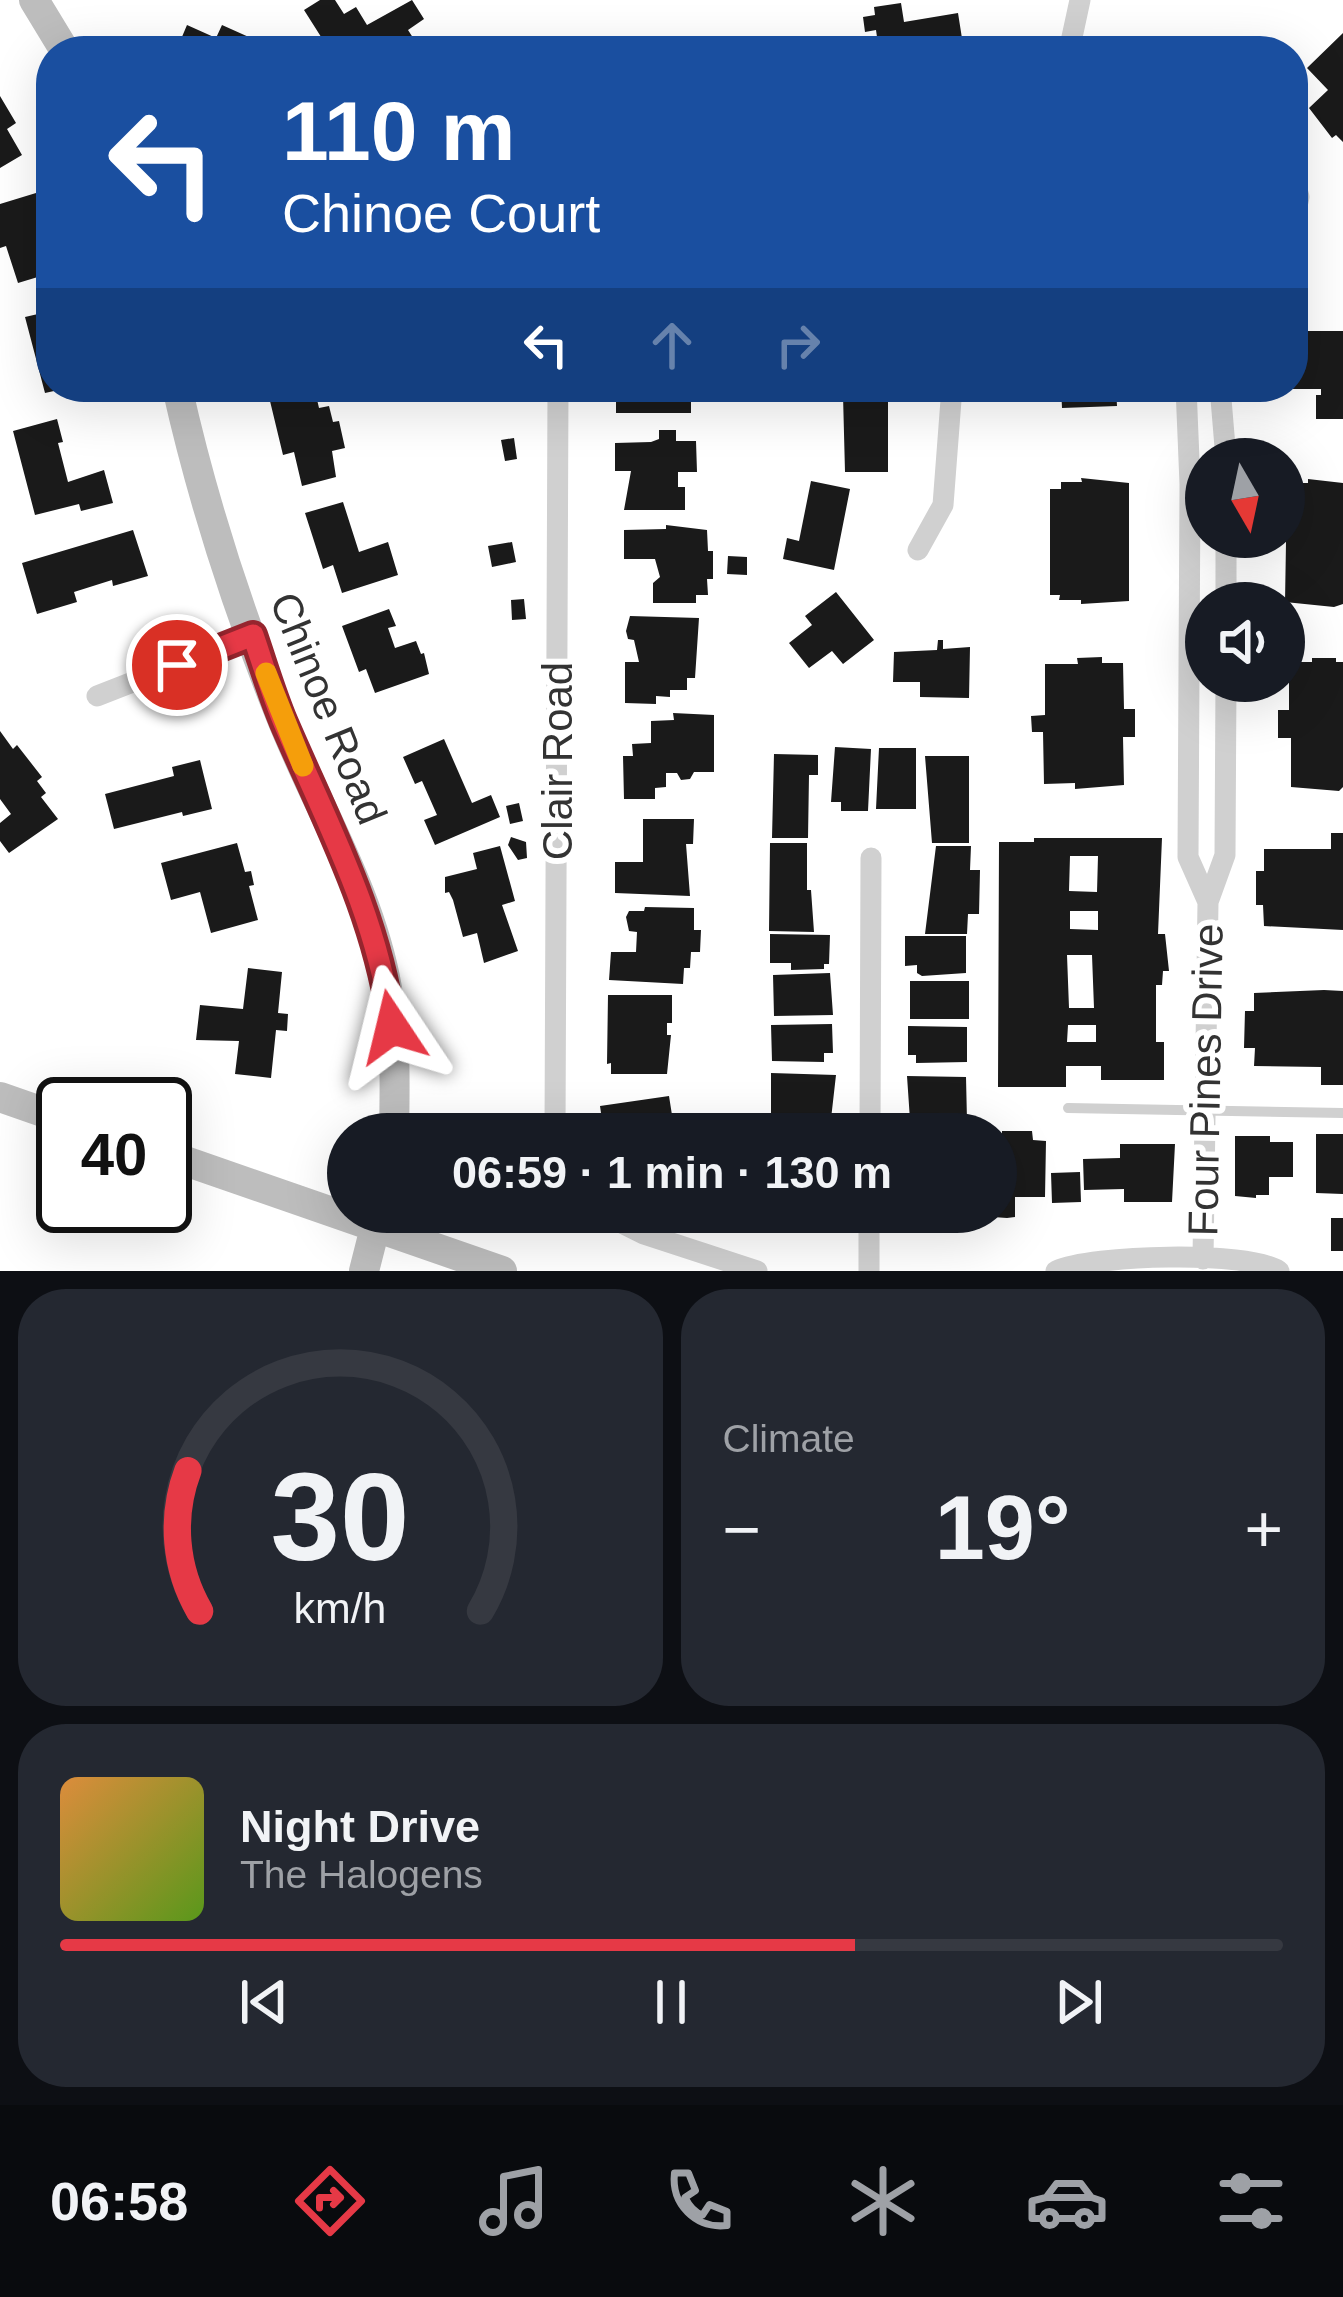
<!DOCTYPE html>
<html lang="en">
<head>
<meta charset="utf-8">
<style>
  :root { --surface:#171b24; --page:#242831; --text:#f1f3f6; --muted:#9ea1a6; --line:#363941; --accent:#e63946 }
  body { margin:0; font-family:Arial,sans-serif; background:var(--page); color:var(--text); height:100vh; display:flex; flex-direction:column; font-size:45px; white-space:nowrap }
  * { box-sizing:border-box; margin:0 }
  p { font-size:39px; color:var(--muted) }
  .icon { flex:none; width:66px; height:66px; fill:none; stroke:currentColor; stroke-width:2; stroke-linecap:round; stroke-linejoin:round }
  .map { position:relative; height:1271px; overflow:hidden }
  .drawer { display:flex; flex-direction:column; gap:18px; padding:18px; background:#0d0f14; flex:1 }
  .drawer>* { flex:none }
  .top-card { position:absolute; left:36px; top:36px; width:1272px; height:366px; border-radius:48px; box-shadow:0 12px 48px #0002; background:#1a4fa0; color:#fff; overflow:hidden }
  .needle { width:78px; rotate:171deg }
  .buttons { position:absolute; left:1185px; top:438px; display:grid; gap:24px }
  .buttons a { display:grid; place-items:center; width:120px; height:120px; border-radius:50%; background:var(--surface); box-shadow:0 12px 48px #0002; font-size:60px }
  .speed { position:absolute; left:36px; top:1077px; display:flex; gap:24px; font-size:60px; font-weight:700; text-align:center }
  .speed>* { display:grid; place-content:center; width:156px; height:156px; border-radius:50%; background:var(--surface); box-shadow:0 12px 48px #0002; line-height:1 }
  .speed .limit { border:6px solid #111; border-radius:18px; background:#fff; color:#111 }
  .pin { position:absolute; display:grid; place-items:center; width:102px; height:102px; color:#fff; margin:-51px; border:6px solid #fff; border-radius:50%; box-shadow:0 3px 12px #0007 }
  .me { position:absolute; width:132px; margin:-66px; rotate:350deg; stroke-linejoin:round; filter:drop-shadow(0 0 9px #0008) }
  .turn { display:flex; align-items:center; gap:42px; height:252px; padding:0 48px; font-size:54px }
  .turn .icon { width:156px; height:156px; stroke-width:2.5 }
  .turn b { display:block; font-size:84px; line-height:102px }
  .lanes { display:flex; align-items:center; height:114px; padding:0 48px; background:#0003; justify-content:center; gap:60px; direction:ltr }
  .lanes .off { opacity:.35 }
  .big { font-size:90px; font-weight:800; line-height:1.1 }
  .drawer .tile { flex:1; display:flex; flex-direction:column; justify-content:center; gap:18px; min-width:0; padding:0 42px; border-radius:48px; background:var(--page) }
  .drawer .dial { align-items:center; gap:0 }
  .dial svg { height:312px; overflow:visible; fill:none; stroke:var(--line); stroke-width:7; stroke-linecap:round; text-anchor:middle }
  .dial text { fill:var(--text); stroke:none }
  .song { display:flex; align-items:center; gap:36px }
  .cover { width:144px; height:144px; border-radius:18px; background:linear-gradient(135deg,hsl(30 70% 55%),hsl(90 70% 35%)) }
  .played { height:12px; border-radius:6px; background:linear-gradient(90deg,var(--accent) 65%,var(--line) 65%) }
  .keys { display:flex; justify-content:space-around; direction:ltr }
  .heat { display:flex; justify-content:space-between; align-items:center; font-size:66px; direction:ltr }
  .drawer .tiles { flex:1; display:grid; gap:18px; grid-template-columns:1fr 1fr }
  .tile:last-child { grid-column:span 2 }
  .trip { position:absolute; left:327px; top:1113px; width:690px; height:120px; border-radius:60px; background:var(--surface); box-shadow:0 12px 48px #0002; font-weight:800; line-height:120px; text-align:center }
  .dock { display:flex; height:192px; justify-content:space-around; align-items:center; background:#090b0e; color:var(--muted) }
  .dock .icon { width:84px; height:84px }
  .dock .active { color:var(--accent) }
  .dock b { font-size:54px; color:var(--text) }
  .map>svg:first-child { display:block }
  .building { fill:#1a1a1a; fill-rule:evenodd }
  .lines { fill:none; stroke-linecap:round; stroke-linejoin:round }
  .lane { stroke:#d0d0d0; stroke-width:10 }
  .street { stroke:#d0d0d0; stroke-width:21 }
  .secondary { stroke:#bdbdbd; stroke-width:30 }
  .route-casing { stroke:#96252e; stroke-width:30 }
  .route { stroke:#e63946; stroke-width:21 }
  .slow { stroke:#f59e0b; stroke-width:21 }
  .labels { text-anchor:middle; stroke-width:12; stroke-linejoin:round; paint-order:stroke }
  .street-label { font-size:42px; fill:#333; stroke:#fff }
</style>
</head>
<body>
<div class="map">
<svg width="1343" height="1271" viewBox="0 0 1343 1271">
  <rect width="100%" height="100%" fill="#fff"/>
  <path class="building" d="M320,0h15l9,14 12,-7 11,18 45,-25 12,19 -16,11 11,17 -7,4h-23l-8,-7 -6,7h-45l-26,-41z
    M901,3l3,19 54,-9 6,38h-85l-3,-21 -11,2 -2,-15 12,-2 -1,-8z
    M187,25l29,13 6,-13 29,13 -5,13h-70z
    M1343,33v109l-7,-7 -4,3 -23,-30 19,-18 -21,-22z
    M804,36l7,15h-24l-2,-10z
    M0,96l16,27 -9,6 15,26 -22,13z
    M36,193l5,20 8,-2 2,7v55l-33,10 -12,-37 -6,2v-44z
    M51,311v76l12,2 -18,4 -20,-76z
    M1293,331h50v88h-27v-24h5v-6h-28z
    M616,387h84v10h-9v16h-75z
    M1061,387h55l1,19 -55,2z
    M315,391l4,17 10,-2 4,16 6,-1 6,27 -13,3 4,26 -34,9 -8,-34 -11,3 -13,-54z
    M843,395h45v77h-43z
    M57,419l6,23 -5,1 10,39 36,-12 9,33 -32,8 -2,-7 -44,11 -22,-84z
    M659,430h17v11h20l1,31h-19v15h7v23h-61l7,-39h-16v-28l36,-1 8,-3z
    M514,438l3,21 -12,2 -4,-21z
    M1081,478l48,5v118l-48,3v-4h-22l1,-5h-10v-106h11v-7h21z
    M1308,479l35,4v121l-9,3 -49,-5 2,-119h21z
    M811,481l39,8 -16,81 -51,-11 4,-21 12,3z
    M343,502l16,50 29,-10 10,33 -56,18 -9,-28 -10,4 -18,-56z
    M666,525l41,5 1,21h5v28h-6l1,16h-12v8h-43v-20l7,-6 -5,-18h-31v-29l42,-1z
    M133,530l15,46 -35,10 -1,-6 -38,12 3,10 -40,12 -15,-51z
    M512,542l4,20 -24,5 -4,-21z
    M728,556l19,1v18l-20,-1z
    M836,592l38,48 -31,24 -11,-13 -23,17 -20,-25 23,-18 -7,-9z
    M524,599l2,20 -14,1 -1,-20z
    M389,609l7,17 -8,2 7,20 21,-7 5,13 3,-1 5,21 -54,19 -9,-24 -7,3 -17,-46z
    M630,616l69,2 -4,60h-8v12h-17v7l-14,-1v8l-31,-1v-41h14l-5,-22 -6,-1 -2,-8z
    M938,640h5v9l27,-2 -1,51 -49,-1v-15h-27l1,-30 43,-2z
    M1102,657v6h21l1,46h11v28h-12l1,48 -49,4v-6l-31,1 -1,-52h-11l-1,-16 14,-1v-51h33l-1,-6z
    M1312,658h24v4h7v125l-4,4 -48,-4v-49h-13v-28h11v-48h23z
    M673,713l41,2v57h-20l-4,7 -9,1 -4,-7h-11v14l-11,1v11h-31l-1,-43h10l-1,-12 19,-1v-22l23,-1z
    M0,731l13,18 4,-4 25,32 -5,4 9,12 -5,4 17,22 -49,34 -9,-12v-18l11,-9 -11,-15z
    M444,739l28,64 19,-8 9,22 -65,28 -11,-25 13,-5 -15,-34 -7,3 -12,-27z
    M835,747l36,2 -3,62h-27v-9h-10z
    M879,748h37v61h-40z
    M774,754l44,1v20h-9l-1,63h-36z
    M925,756h44v87h-37z
    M200,760l12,49 -29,7 -1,-4 -68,17 -9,-35 69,-18 -2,-9z
    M519,803l4,18 -13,3 -4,-18z
    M643,819h51l-1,25h-7l4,52 -75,-3v-31h28z
    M1331,833h12v97l-79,-4 -1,-21h-7v-34h8v-22h67z
    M511,837l15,5 1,16 -9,2 -10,-15z
    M1034,838h128l-4,96h7l4,37h-6l-1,14h-6v57h8v38h-63v-14h-35v21h-68l1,-245h35zM1070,856h28l-1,36 -28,-1zM1070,911h28v19l-28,-1zM1067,955h25l2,53h-25zM1068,1025h28v17h-29z
    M237,843l8,29 6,-1 3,14 -5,1 9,34 -47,13 -11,-41 -29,8 -10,-37z
    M770,843h37v47h4l3,42 -45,-1z
    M500,846l15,55 -13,4 16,46 -34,12 -7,-30 -14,4 -10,-37 -4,-8 -4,1v-16l32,-8 -4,-16z
    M936,846h35l-1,24h10l-1,44h-11l-1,20h-42z
    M645,907l49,1v22h7l-1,22h-9l-1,16h-6l-1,16 -74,-4 2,-28h25l1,-20 -8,-1 -3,-14 3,-6h15z
    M770,934l60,1 -1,29h-5v5l-33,1v-7h-21z
    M905,936h61v37l-44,3 -5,-3v-8l-12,1z
    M248,968l34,4 -4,41 10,1 -1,17 -11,-1 -5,48 -36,-4 4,-33 -43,-1 4,-35 43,4z
    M830,973l3,42 -59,1 -1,-41z
    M910,981h59v38h-59z
    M1324,990l19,1v94h-22v-18l-67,-1 1,-18h-11l1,-37h9v-18z
    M608,995h64v28h-5v12h4l-4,39h-56v-11l-4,1z
    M832,1024l1,29h-9v9l-52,-1 -1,-36z
    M908,1026l59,1v35l-51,1v-8h-8z
    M771,1073l65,2 -5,44h-60z
    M907,1076l59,1 1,44 -57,-1z
    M669,1096l6,38h-71l-4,-28z
    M1002,1131h30l1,9 13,1 -1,56h-30v20l-8,1 -14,-1 3,-76h6z
    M1316,1134h27v60l-27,-1z
    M1235,1136h35v6h23v35h-24v18h-13v3l-21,-2z
    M1120,1144h55l-3,58h-48v-13l-40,1 -1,-31 37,-1z
    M1080,1172l1,30 -29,1 -1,-30z
    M772,1212h64v13l-37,1v4l-11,1v-5l-15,1z
    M1331,1218h12v33h-12z"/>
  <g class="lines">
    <path class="lane" d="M1068,1108l275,5"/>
    <path class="street" d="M1069,51l11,-51
      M1293,175l6,22 -6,27
      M1186,387l4,97 -2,373 20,45
      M1220,387l6,72
      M918,550l25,-45 9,-118
      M1226,603v-66
      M97,696l156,-61
      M555,1134l3,-747
      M870,1134l1,-276
      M600,1212l44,22 113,37
      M1203,1259l5,-357 17,-47 1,-174
      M869,1271v-59
      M1056,1271c36,-16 190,-21 223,0"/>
    <path class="secondary" d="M34,0l31,51
      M177,387c25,112 61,223 104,330 36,90 89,174 106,271 9,48 8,98 7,146
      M0,1097l63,22
      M165,1154l337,117
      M364,1271l15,-59"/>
  </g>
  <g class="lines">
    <g class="route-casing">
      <path id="route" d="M177,665l76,-30c10,29 19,60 31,88 43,100 94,194 108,304"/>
    </g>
    <use href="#route" class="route"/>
    <path class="slow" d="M266,673l37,93"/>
  </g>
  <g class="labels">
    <g class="street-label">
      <text transform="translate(329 708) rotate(68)" y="15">Chinoe Road</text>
      <text transform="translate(557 761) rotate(-90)" y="15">Clair Road</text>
      <text transform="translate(1205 1080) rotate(-89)" y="15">Four Pines Drive</text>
    </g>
  </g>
</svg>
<div class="buttons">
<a><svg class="needle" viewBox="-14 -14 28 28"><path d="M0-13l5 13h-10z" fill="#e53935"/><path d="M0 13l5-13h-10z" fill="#9ea1a6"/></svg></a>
<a><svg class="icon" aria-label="sound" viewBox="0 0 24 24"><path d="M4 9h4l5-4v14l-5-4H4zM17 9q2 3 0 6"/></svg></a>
</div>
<div class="speed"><div class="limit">40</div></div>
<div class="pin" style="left:177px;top:665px;background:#d93025"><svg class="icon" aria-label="arrive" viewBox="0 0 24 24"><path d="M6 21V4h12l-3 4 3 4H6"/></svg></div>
<svg class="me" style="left:392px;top:1027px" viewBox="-20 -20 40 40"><path d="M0-17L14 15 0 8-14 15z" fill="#e63946" stroke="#fff" stroke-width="4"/></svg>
<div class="trip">06:59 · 1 min · 130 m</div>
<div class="top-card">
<div class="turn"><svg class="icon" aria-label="left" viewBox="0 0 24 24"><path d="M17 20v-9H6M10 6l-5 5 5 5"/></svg><div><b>110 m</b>Chinoe Court</div></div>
<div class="lanes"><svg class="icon" aria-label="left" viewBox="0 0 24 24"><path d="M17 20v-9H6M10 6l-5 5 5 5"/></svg><svg class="icon off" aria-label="ahead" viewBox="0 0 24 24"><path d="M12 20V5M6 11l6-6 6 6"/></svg><svg class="icon off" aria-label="right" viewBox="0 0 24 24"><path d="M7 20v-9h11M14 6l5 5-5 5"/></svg></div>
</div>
</div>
<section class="drawer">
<div class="tiles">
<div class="tile dial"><svg viewBox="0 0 100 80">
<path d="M14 69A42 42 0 1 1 86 69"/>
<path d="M14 69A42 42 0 0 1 11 33" stroke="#e63946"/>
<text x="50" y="56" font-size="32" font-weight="700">30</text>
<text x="50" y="72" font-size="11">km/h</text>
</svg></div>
<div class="tile"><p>Climate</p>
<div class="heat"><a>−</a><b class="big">19°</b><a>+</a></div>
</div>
<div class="tile">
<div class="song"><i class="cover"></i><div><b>Night Drive</b><p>The Halogens</p></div></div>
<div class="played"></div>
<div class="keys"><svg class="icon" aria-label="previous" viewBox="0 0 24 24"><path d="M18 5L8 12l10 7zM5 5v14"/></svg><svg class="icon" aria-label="pause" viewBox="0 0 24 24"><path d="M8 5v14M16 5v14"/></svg><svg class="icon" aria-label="next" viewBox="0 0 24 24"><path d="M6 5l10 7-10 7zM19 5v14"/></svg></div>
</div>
</div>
</section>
<nav class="dock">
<b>06:58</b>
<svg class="icon active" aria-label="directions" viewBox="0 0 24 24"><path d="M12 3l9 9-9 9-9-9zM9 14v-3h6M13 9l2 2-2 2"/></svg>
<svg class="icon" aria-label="music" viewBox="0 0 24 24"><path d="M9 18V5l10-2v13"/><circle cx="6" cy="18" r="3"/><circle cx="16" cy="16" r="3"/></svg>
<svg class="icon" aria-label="phone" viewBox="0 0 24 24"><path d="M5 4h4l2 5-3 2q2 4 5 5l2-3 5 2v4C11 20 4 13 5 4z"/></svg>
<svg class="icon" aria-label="climate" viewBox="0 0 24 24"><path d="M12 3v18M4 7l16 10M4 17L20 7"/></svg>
<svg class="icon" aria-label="car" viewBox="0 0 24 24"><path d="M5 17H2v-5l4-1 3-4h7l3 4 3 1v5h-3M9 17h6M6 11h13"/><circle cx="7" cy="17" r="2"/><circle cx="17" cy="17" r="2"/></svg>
<svg class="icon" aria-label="filters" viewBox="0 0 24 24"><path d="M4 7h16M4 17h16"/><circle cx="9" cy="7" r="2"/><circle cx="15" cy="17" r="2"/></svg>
</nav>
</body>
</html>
